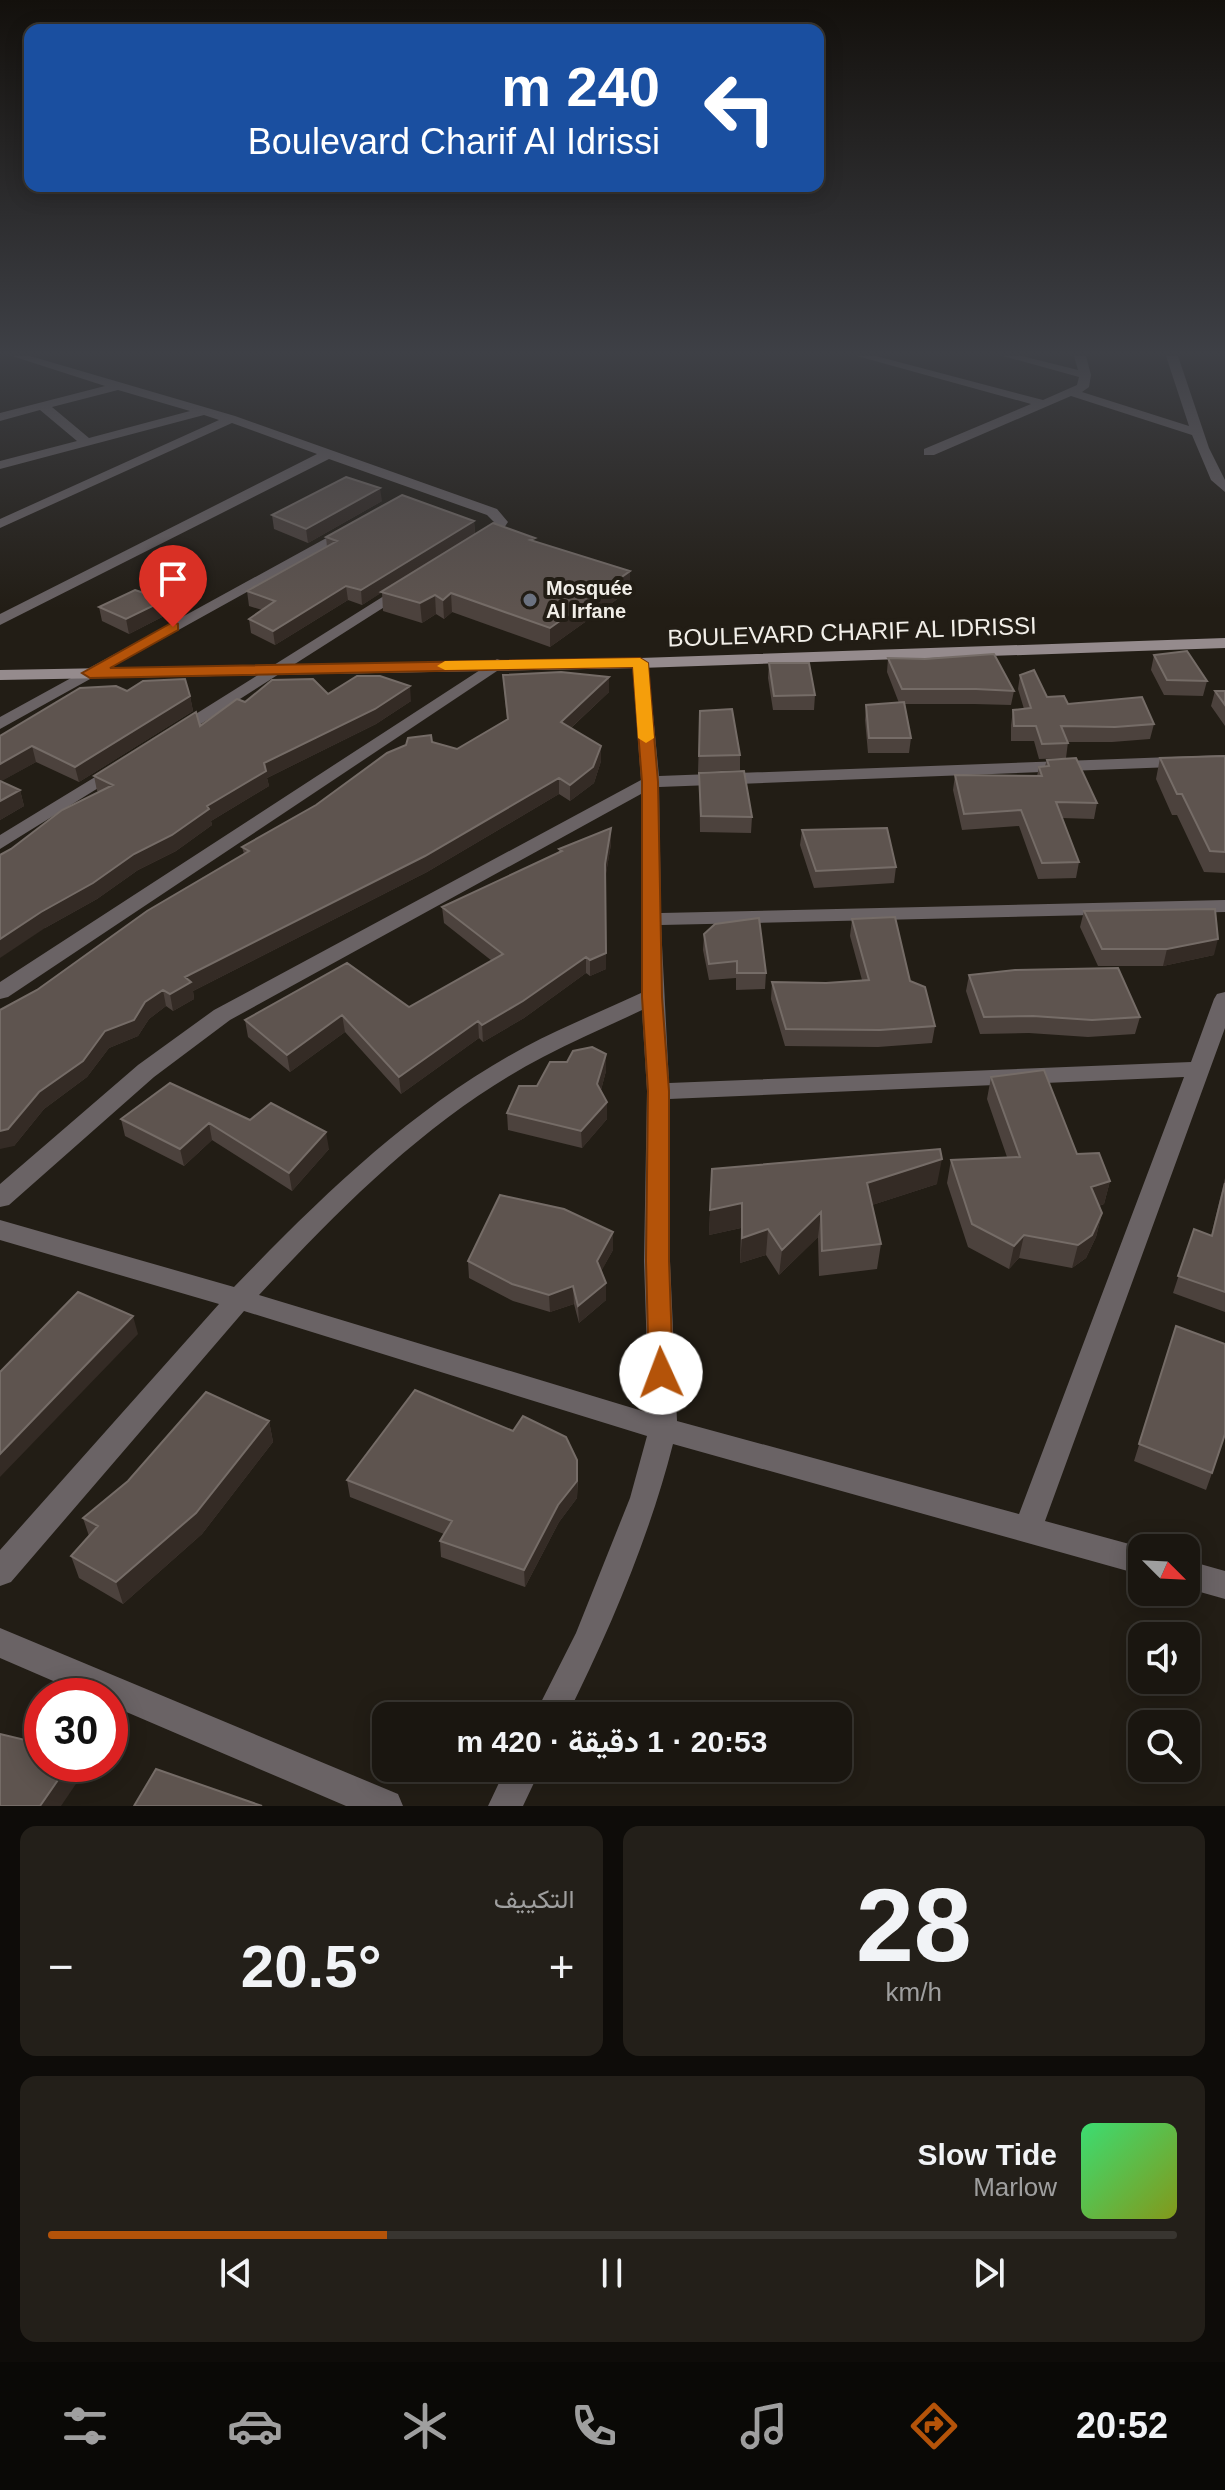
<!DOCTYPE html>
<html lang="ar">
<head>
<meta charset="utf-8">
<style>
  :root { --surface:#1a1610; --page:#231f19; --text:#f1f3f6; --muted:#9f9f9f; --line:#383530; --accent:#b45309 }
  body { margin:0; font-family:Helvetica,Vazirmatn,sans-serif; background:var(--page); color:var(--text); direction:rtl; height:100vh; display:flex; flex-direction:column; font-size:30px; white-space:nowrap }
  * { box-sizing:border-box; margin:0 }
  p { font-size:26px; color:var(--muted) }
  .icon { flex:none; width:44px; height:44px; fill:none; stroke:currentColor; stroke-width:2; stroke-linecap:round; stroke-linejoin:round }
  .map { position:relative; height:1806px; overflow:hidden; direction:ltr }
  .details { display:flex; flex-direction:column; gap:20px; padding:20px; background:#0e0c09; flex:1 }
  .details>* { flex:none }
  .hud { position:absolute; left:24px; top:24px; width:800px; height:168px; border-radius:16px; box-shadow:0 4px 20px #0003,0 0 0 2px var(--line); direction:rtl; background:#1a4fa0; color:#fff; overflow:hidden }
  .needle { width:52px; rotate:114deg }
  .buttons { position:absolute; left:1128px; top:1534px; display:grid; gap:16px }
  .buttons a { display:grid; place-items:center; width:72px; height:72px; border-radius:16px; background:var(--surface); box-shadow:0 4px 20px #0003,0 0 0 2px var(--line); font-size:40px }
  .speed { position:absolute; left:24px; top:1678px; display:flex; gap:16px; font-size:40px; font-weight:700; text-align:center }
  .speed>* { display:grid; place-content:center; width:104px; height:104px; border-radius:50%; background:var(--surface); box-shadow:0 4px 20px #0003,0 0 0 2px var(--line); line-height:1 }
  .speed .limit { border:12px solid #d22; background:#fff; color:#111 }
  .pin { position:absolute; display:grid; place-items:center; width:68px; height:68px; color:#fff; margin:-82px -34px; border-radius:50% 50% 50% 0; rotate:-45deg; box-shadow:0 0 8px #0007 }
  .pin .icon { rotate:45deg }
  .me { position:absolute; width:88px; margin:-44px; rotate:358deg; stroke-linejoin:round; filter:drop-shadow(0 0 6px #0008) }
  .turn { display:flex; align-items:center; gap:28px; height:168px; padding:0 32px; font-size:36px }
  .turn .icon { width:104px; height:104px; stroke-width:2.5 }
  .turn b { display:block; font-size:56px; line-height:68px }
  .big { font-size:60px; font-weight:700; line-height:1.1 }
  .details .card { flex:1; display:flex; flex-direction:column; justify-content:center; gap:12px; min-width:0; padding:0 28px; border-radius:16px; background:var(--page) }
  .details .dial { align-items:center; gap:0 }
  .dial b { font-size:104px; line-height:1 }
  .song { display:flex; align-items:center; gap:24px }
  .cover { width:96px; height:96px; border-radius:12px; background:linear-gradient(135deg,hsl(140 70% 55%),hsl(70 70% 35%)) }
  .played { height:8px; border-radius:4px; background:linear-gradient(90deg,var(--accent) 30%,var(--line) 30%) }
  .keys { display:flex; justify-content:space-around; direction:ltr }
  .heat { display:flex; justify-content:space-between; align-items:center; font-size:44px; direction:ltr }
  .details .tiles { flex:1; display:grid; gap:20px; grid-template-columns:1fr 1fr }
  .card:last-child { grid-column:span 2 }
  .trip { position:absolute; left:372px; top:1702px; width:480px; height:80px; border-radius:16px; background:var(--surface); box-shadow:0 4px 20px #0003,0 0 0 2px var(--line); font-weight:700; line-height:80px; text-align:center; direction:rtl }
  .menu { display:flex; height:128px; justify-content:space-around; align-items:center; background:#0a0906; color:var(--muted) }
  .menu .icon { width:56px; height:56px }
  .menu .current { color:var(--accent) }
  .menu b { font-size:36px; color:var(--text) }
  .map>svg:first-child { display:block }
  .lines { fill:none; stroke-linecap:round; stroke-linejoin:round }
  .street { fill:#6a6365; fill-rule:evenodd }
  .secondary { fill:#958b8d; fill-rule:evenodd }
  .wall { fill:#4c423d }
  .shaded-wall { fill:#342b25 }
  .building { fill:#5e544f; stroke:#756c67; stroke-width:2 }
  .route { fill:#b45309; stroke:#753606; stroke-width:2 }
  .slow { fill:#f59e0b }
  .worship-dot { fill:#6b7280; stroke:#221d15; stroke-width:3 }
  .labels { text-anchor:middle; stroke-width:8; stroke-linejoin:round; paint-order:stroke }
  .far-poi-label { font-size:20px; font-weight:bold; fill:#f1eee8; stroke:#221d15; text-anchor:start }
  .street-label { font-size:24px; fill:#f1eee8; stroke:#221d15 }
</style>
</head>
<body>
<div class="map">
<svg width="1225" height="1806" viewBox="0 0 1225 1806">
  <rect width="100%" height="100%" fill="#221d15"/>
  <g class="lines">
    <path class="street" d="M12,356h18l205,60 262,93 11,13c-7,11 -17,24 -32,21v-6l18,-15 -7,-7 -158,-56 -329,166v-11l317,-160 -85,-31 -232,105v-9l219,-99 -15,-5 -204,54v-8l77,-20 -37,-31 -40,11v-8l105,-27zM118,390l72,21 -101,27 -37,-31z
      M857,356h19l167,44 34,-15 2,-8 -76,-21h19l56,14 -4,-14h12l5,19 -2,12 -7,5 107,34 -23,-70h12l31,92 16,32v12l-14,-12 -19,-45 -121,-39 -137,59h-10v-6l107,-45z
      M350,525l5,1v6l-355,197v-12z
      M403,584l5,2v6l-226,144h-12l-3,-4z
      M640,658l8,5 11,113 566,-21v10l-566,22 2,126 564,-13v12l-564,13 8,158 522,-21 23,-63 3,-5 8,-2v36l-180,493 99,27 -2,27 -469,-131c-24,94 -63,185 -106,272h-33l42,-83 54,-135 17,-62 -403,-125 -233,271 -11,4v-36l219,-246 -219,-64v-20l234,67c88,-91 178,-179 291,-240 37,-20 78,-36 116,-54v-199l-411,226 -76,57 -145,128 -9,2v-23l138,-119 76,-55 427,-230 -9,-117zM642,1010l5,81 -3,170 5,152 -390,-118c84,-90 174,-181 284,-238 32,-17 66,-31 99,-47zM1184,1077l-165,437 -342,-93 -7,-160 -1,-162z
      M497,659l6,2v6l-495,330 -8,2v-17z
      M118,763l6,1 3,4 -3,4 -124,77v-14z
      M1186,1560l39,11v28l-39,-11z
      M0,1628l398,166 5,12h-57l-236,-101v-9h-22l-88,-38z
      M506,1768h35l-18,38h-35z"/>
    <path class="secondary" d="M1225,638v10l-585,20 -640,12v-10l640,-12z"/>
  </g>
  <path class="wall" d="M382,501l-74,42 -34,-14 -2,-14z
    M474,521l1,13 61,8 94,48 -80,57 -98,-35 -8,7 -8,-5 -14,9 -39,-12 -1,-19 -20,13 -14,-5 -73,45 -24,-12 -2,-14 13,-9 -13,-4 -2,-15 80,-44 -1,-10z
    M99,607l69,7 -39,20 -27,-13z
    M1154,655l53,26 -4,15 -39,-1 -13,-25z
    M888,658l126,33 -3,14 -37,-1h-69l6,34 -2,15h-41l-3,-33 1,-15 33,-2 -12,-31z
    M769,663l46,32 -1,15h-41l-5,-32z
    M503,675l106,2v15l-38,36 30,18v15l-7,22 -24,18 -11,-7 -132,78 -234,119 1,8 -21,12 -7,-5 -17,13 -11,17 -29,12 -22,29 -43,32 -30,37 23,-156 207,-136 -2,-7 190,-105 25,7 50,-29z
    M1020,675l27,22 21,7 86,20 -4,15 -38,3h-44l-2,16 -27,1 -5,-18h-23v-16l2,-15 11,-1 -6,-20z
    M127,691l63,5 3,15 -114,71 -43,-20 -35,19 19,9 4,16 -24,14v-84z
    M1215,691h10v35l-14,-20z
    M328,694l83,7 -35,23 -109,54 2,8 -58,35 1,4 -36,26 -38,19 -41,29 -52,29 -34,-79 88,-57 -2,-1 -3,-15 106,-50z
    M700,711l40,44v15l-42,2z
    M1225,756v117l-21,-1 -27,-57h-5l-16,-36 4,-21z
    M1047,760l50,43 -3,16 -32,-1 17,44 -3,16 -38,1 -19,-53 -57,4 -9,-40 2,-15 82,1 2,-9 6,-1z
    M699,773l53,44 -1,16 -51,-1z
    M611,828v16l-6,35 1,90 -16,7 -4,-3 -62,45 -41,24 -4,-4 -78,56 -56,-62 -55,40 -42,-35 -3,-17 164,-13 83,-46 -48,-38 -2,-16 117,-55v-3z
    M802,830l94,37 -2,16 -80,5 -14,-43z
    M1084,911l130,44 -51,11h-65l-18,-39z
    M852,919l58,62 25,45 -3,17 -54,4 -93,-1 -14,-47 1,-17 54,1 36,-3 -12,-44z
    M704,934l62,39 -1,16 -29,1v-12l-27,2 -6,-30z
    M969,975l171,42 -5,17 -47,3 -59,-4 -49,1 -14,-43z
    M606,1054v17l-5,19 6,12v17l-25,29 -74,-18 -1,-17 30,-27 30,-24z
    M991,1077l86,77 33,27 -6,23 -5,2 3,7 -6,24 -10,21 -14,10 -53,-10 -10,11 -41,-22 -21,-64 4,-23 56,-3 -20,-58z
    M121,1119l129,1 79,29 -37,42 -80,-51 -28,26 -59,-30z
    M712,1169l225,15 -65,21 9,39 -4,25 -58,7 -1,-39 -39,38 -13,-20 -26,8 1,-35 -32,7z
    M1225,1178v134l-52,-19 21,-64 17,7z
    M613,1250l-12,21 5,29 -27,23 -5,-19 -24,8 -37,-11 -44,-23 -1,-17z
    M1176,1326l36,147 -6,17 -72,-29z
    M269,1421l4,21 -71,92 -79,70 -44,-26 -8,-22 18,-20 -6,-18z
    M578,1477l-1,21 -18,24 -34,65 -84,-30 -1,-16 4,-7 -94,-37 -3,-17z"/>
  <path class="shaded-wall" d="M380,488l2,13 -74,42 -2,-14z
    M474,521l1,13 -113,71 -1,-15z
    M630,571v19l-80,57v-19z
    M346,586l2,14 -73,45 -2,-14z
    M451,593l1,19 -8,7 -1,-19z
    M435,595l1,19 -14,9 -2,-20z
    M165,600l3,14 -39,20 -3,-15z
    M609,677v15l-48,45v-15z
    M410,686l1,15 -35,23 -109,54 2,8 -58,35 1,4 -36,26 -38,19 -41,29 -52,29 -45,30v-19l41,-27 166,-106 57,-43z
    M190,696l3,15 -114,71 -4,-15z
    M32,746l4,16 -36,20v-18z
    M601,746v15l-7,22 -24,18v-16z
    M559,778v16l-132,78 -234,119 1,8 -21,12 -3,-17 15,-17z
    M20,790l4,16 -24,14v-19z
    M611,828v16l-6,36v-16z
    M1218,939l-4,16 -51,11 4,-17z
    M606,953v16l-16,7v-16z
    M586,957v16l-62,45 -41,24 -1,-17z
    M163,990l3,16 -17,13 -11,17 -29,12 -22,29 -43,32 -30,37 -14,3v-18l39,-39 66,-61z
    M342,1015l3,17 -55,40 -3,-17z
    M478,1021l1,17 -78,56 -2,-17z
    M606,1054v17l-8,30 -1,-17z
    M607,1102v17l-25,29 -1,-17z
    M209,1123l3,17 -28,26 -4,-17z
    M326,1132l3,17 -37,42 -3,-18z
    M942,1159l-5,25 -74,24 4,-25z
    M1110,1181l-6,23 -18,6 5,-23z
    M742,1203l-1,25 -32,7 1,-25z
    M821,1212l-3,25 -39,38 3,-25z
    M1102,1213l-6,24 -10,21 -14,10 6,-23z
    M768,1229l-2,26 -26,8 2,-25z
    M613,1232v18l-16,29v-18z
    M1024,1235l-5,23 -10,11 5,-23z
    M606,1283v17l-27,23 -1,-17z
    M573,1286l1,18 -24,8 -1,-17z
    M133,1316l5,18 -138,143v-23z
    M269,1421l4,21 -71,92 -79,70 -7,-22z
    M577,1460v38l-18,24 -34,65 -1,-17z
    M69,1764h12l3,8 -23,34h-21z"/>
  <path class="building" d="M346,477l34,11 -74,41 -34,-14z
    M402,495l72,26 -113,69 -15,-4 -73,45 -24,-12 26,-18 -28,-10 90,-50 -11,-4z
    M493,523l42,15 -5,2 100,31 -80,57 -99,-35 -8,7 -8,-5 -15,8 -39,-11z
    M135,590l30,10 -39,19 -27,-12z
    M1187,651l20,30 -40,-1 -13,-25z
    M994,654l20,37 -38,-2h-74l-14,-31 37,1z
    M769,663h40l6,32 -41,1z
    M1034,670l13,27 17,-1 4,8 74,-7 12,27 -39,3 -54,-1 7,17 -26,1 -6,-18h-22l-1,-16 18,-2 -11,-33z
    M561,672l48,5 -48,45 40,24 -8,21 -23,18 -11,-7 -134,78 -240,121 6,5 -21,12 -7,-4 -18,12 -11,18 -29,11 -22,30 -44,31 -31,37 -8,2v-121l37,-20 110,-79 102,-60 -7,-4 74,-42 71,-52 19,-8 2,-7 23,-3 1,7 25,7 51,-30 -5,-44z
    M357,676h23l30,10 -35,23 -111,54 2,8 -59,35 2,3 -37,26 -38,19 -41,29 -52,29 -41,27v-84l11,-6 51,-39 51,-25 -19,-9 102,-64 4,14 37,-27 8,3 27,-22 41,-1 15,15z
    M185,679l5,17 -115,71 -43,-21 -32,18v-28l80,-48 36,-2 11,5 16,-10z
    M1215,691h10v14z
    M904,702l7,36h-42l-3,-33z
    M732,709l8,46 -41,1 1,-45z
    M1225,756v96l-15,-1 -28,-57h-5l-17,-36z
    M1076,758l21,45 -41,-1 23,60 -37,1 -21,-53 -57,4 -9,-39 87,1 -3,-9 10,-1 -2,-6z
    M744,771l8,46 -51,-1 -2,-43z
    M0,781l20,9 -20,11z
    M611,828l-6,36 1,89 -16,7 -4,-3 -63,44 -41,24 -4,-4 -79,56 -57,-62 -55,40 -42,-35 102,-57 62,44 94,-53 -61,-47 120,-56 -3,-2z
    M887,828l9,39 -80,4 -14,-41z
    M1215,909l3,30 -51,10h-65l-18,-38z
    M895,917l15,64 15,6 10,39 -55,4 -94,-1 -14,-47 54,1 43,-3 -17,-61z
    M759,918l7,55h-29v-12l-28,3 -5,-30 11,-10z
    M1118,968l22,49 -48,3 -59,-4 -49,1 -15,-42 46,-5z
    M592,1047l14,7 -9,30 10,18 -26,29 -74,-18 12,-27h18l13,-24h17l6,-11z
    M1044,1070l33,84 22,-1 11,28 -19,6 11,26 -10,22 -14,10 -54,-10 -10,11 -42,-22 -21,-64 69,-3 -29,-80z
    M170,1083l80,37 21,-17 55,29 -37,41 -80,-50 -29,26 -59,-30z
    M940,1149l2,10 -75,24 14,61 -59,7 -1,-39 -39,38 -14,-21 -26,9v-35l-32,7 2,-41z
    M1225,1183v109l-47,-16 16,-47 18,7z
    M500,1195l64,14 49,23 -16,29 9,22 -28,23 -5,-20 -24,9 -37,-11 -44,-23z
    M78,1292l55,24 -133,138v-82z
    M1176,1326l49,18v90l-13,39 -73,-29z
    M415,1390l98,41 10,-15 43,21 11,23v21l-19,24 -34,65 -84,-29 12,-20 -105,-41z
    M206,1392l63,29 -73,92 -80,69 -45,-26 27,-30 -15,-8 45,-37z
    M0,1734l42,10v20h27l-29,42h-40z
    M156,1769l106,37h-128z"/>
  <linearGradient id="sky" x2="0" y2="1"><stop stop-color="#13100c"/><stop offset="0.58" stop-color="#3e4046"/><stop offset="1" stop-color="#3e4046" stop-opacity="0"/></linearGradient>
  <rect width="1225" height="609" fill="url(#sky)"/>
  <path class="route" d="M173,622l5,2v6l-68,38 530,-10 8,5 10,119 4,215 7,94v170l4,112 -3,7 -9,3 -9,-3 -3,-7 -3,-112 2,-170 -6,-94v-215l-9,-115 -543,11 -8,-5z"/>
  <path class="slow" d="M640,658l8,5 6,75 -8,5 -8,-5 -5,-71 -188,3 -8,-4 8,-5z"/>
  <circle class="worship-dot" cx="530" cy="600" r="8"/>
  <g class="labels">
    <g class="far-poi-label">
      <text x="546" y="595">Mosquée<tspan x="546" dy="23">Al Irfane</tspan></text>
    </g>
    <g class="street-label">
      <text transform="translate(852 632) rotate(-2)" y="8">BOULEVARD CHARIF AL IDRISSI</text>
    </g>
  </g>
</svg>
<div class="buttons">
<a><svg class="needle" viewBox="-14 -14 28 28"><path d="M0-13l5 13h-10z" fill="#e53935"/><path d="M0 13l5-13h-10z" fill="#9f9f9f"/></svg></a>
<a><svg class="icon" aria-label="sound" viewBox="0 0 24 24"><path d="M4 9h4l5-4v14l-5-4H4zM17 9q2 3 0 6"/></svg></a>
<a><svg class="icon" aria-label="search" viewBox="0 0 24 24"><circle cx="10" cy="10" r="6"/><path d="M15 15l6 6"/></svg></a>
</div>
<div class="speed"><div class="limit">30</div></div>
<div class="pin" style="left:173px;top:627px;background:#d93025"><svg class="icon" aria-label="arrive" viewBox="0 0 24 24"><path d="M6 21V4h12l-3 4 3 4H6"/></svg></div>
<svg class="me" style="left:661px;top:1373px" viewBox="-20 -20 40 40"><circle r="19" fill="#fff"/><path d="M0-13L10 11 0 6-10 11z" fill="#b45309"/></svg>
<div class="trip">20:53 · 1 دقيقة · 420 m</div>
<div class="hud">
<div class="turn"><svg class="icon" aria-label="left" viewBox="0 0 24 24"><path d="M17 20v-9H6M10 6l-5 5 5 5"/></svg><div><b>240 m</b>Boulevard Charif Al Idrissi</div></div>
</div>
</div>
<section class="details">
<div class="tiles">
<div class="card dial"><b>28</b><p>km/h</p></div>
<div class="card"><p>التكييف</p>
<div class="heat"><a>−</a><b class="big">20.5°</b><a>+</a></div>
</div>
<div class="card">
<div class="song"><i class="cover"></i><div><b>Slow Tide</b><p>Marlow</p></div></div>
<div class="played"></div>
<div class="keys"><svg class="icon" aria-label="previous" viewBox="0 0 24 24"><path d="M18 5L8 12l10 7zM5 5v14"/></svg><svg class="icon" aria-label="pause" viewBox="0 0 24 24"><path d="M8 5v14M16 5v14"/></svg><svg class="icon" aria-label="next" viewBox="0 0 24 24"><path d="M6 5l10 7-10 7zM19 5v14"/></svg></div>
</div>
</div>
</section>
<nav class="menu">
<b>20:52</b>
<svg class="icon current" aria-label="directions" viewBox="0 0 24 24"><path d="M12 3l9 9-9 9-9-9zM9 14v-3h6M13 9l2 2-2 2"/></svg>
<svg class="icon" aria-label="music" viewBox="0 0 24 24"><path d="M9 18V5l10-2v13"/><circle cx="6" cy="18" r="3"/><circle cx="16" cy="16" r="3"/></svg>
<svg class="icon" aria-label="phone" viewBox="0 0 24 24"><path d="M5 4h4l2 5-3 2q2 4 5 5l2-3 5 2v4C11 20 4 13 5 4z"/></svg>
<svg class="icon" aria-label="climate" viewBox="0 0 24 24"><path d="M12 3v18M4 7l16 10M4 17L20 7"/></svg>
<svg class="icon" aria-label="car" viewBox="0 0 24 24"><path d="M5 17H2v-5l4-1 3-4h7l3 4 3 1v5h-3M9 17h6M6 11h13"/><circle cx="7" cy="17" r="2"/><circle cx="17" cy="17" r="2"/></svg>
<svg class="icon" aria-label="filters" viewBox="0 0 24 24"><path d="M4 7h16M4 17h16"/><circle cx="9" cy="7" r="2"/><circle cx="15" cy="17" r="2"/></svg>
</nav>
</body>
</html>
